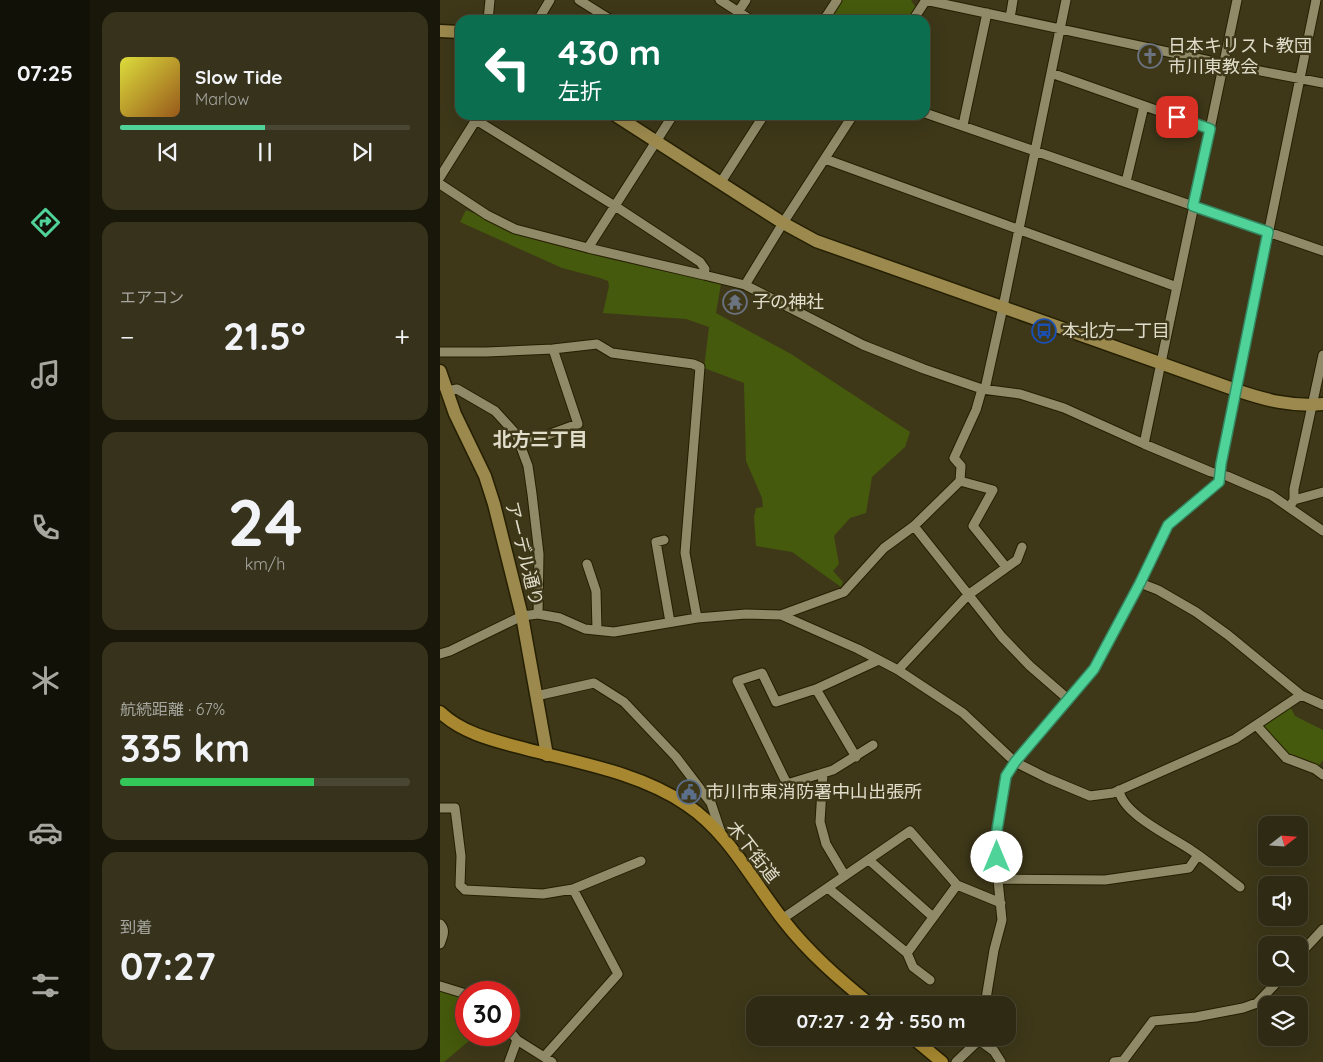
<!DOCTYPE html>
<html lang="ja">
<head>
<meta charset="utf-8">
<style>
  :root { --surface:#2e2a13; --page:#36321c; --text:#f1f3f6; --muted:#a7a7a0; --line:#494633; --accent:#50d398 }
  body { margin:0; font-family:Quicksand,"Noto Sans JP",sans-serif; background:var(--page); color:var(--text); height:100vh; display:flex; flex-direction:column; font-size:19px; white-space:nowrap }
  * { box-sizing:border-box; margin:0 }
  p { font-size:16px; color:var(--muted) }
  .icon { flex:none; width:28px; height:28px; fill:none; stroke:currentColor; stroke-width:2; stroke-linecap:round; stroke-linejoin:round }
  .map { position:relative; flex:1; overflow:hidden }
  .details { display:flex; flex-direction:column; gap:12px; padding:12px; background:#19170a; width:350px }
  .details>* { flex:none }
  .hud { position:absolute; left:15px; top:15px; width:475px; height:105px; border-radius:15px; box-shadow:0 5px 20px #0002,0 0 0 1px var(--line); background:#0b6e4f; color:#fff; overflow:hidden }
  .needle { width:32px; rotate:73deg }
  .controls { position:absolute; left:818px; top:816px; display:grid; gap:10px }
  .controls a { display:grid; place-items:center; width:50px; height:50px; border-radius:10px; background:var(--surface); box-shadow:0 5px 20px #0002,0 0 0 1px var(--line); font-size:25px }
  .speed { position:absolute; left:15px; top:981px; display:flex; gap:10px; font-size:25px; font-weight:700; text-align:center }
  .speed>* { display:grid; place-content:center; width:65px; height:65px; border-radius:50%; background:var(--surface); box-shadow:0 5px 20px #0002,0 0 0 1px var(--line); line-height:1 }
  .speed .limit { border:8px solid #d22; background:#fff; color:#111 }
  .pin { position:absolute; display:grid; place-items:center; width:42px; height:42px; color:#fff; margin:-21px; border-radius:10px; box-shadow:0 2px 8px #0006 }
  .me { position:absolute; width:55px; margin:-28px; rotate:0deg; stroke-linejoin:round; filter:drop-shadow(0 0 4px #0008) }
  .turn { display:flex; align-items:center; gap:18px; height:105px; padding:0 20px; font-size:22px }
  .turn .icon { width:65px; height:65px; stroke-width:2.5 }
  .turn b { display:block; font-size:35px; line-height:42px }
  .big { font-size:38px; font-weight:800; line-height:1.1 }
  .details .widget { flex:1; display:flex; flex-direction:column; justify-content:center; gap:8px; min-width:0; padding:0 18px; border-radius:15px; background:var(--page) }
  .details .dial { align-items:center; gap:0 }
  .dial b { font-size:65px; line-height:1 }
  .song { display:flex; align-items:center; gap:15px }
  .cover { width:60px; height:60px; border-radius:8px; background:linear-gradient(135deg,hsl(60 70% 55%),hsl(30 70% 35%)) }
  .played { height:5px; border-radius:2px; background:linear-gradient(90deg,var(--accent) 50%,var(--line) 50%) }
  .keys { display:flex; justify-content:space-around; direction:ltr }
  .heat { display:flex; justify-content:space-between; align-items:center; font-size:28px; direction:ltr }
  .charge { height:8px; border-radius:4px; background:linear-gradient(90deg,#34c759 67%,var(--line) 0) }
  .trip { position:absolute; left:306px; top:996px; width:270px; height:50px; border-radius:15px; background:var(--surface); box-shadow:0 5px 20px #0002,0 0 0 1px var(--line); font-weight:800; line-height:50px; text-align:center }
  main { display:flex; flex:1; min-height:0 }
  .menu { display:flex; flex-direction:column; width:90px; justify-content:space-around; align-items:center; background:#121108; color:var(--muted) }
  .menu .icon { width:35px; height:35px }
  .menu .selected { color:var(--accent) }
  .menu b { font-size:22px; color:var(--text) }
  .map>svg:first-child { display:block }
  .green { fill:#455a0c }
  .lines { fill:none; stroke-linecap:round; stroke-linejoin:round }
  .street-casing { stroke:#251f01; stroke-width:11 }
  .secondary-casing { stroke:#251f01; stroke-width:15 }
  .primary-casing { stroke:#251f01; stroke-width:15 }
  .street { stroke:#908a68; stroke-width:9 }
  .secondary { stroke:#9b894d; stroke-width:12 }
  .primary { stroke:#a78831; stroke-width:12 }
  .route-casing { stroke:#348963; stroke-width:12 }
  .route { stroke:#50d398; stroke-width:9 }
  .labels { text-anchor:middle; stroke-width:5; stroke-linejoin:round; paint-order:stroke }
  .poi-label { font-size:18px; fill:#e0ddcb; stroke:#3e3819; text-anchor:start }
  .street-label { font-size:18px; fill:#e0ddcb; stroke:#3e3819 }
  .neighbourhood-label { font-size:19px; font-weight:bold; fill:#e0ddcb; stroke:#3e3819 }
</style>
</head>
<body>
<main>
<nav class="menu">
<b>07:25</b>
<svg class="icon selected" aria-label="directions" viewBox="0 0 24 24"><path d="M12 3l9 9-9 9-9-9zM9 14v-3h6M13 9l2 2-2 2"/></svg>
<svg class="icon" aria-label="music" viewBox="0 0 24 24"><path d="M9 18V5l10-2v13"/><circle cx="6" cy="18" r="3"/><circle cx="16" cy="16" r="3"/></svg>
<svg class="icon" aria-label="phone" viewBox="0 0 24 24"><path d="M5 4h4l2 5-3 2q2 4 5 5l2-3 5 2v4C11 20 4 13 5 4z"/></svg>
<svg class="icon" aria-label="climate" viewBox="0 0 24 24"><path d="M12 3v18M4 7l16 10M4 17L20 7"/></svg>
<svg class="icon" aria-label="car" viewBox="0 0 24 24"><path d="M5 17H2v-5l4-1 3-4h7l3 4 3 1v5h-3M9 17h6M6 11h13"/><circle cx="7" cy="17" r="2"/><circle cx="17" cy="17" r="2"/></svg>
<svg class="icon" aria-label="filters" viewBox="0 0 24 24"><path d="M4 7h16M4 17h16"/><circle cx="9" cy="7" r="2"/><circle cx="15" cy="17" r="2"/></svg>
</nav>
<section class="details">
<div class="widget">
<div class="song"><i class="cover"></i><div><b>Slow Tide</b><p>Marlow</p></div></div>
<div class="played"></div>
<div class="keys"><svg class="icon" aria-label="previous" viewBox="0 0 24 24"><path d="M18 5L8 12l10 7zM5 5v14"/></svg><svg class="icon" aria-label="pause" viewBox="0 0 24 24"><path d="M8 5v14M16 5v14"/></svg><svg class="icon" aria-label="next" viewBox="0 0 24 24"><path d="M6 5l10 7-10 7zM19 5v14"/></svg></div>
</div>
<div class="widget"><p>エアコン</p>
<div class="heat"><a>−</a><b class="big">21.5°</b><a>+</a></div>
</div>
<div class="widget dial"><b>24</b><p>km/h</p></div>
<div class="widget"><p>航続距離 · 67%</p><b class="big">335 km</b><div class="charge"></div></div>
<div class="widget"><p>到着</p><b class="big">07:27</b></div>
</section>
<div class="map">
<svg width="883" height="1062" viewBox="0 0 883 1062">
  <rect width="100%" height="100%" fill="#3e3819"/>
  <path class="green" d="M402,0h69l5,8 -8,12h-79z
    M26,210l71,30 73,19 111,25 -5,29 75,41 119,78 -5,15 -33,30 -6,36 -16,5 -16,18 5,28 -6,7 10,11 -2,5 -49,-35 -36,-6 -2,-29 2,-9 7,-1 -1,-9 -16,-37 -2,-78 -40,-15 5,-41 -23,-8 -83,-6 6,-27 -1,-5 -8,-3 -38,-10 -102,-46z
    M848,706l4,4 3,6 28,14v30l-6,8 -30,-12 -27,-29z
    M0,990l26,7v38h10l-32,27h-4z"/>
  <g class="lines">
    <g class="street-casing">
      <path id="street" d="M139,0l32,20
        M280,0l31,20
        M485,0l299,64 99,19
        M570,18l3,-18
        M48,20l2,-20
        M98,20l12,-20
        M293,20l13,-20
        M384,20l13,-20
        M473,20l13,-20
        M611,73l159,56
        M485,113l398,138
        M36,120l139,86 85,56 5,7 -1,6 41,10 118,60 61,24 58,20 38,5 44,14 80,36 67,28 16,4 44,19 52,36
        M523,125l24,-112
        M385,159l352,128
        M0,177l39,-62
        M281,182l43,-67
        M686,182l18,-76
        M0,184l47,31 28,14 73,19 116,27
        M148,248l85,-133
        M305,285l38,-62 70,-108
        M0,352h46l67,-3 44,-5 15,9 81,11 7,3 -15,186 12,65
        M545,389l18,-82 63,-307
        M7,391l10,-2 38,22 21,23 12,32 4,28 7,60 -1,60
        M704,444l93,-444
        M80,445l58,-21 -25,-75
        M520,481l33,9 -20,36 33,41
        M854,500v-11l29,-134
        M852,503l2,-3 29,-8
        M474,526l88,111 28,29 38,33
        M224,540l-8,2 14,80
        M147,564l9,27 1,39
        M700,583l18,7 38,22 32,23 73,60 22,10
        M341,615l63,-23 40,-44 30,-22 46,-45 1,-15 -7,-8 22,-48 6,-21
        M0,654l10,-3 72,-35 16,-2 22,4 25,11 29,3 83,-14 49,-4 35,1 77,34 40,21 65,43 52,49 32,16 43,18 23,-3 122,-54 66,-44
        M458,670l70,-75 49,-35 5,-13
        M376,689l40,68
        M96,696l58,-13 30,19 52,55 35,46 10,30
        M817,726l29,32 29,11 8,6
        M433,745l-40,25 -46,14 -50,-103 25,-8 14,29 40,-13 63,-29
        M383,773l-3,49 6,22 19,32
        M679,790c3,24 53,47 72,60 17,11 33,25 49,37
        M0,808h15l6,48 -1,29 5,5 78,4 30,-5 68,-28
        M429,860l64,57
        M558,879l107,1 84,-12 9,-13
        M388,888l79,65 6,14 17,13
        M342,919l128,-88 47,54 44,18
        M0,924c6,6 3,12 0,20
        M467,953l50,-68
        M859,955l24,-26
        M0,986l26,8
        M545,1005l9,-55 8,-30 -5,-50v-40l9,-54 9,-14 79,-93 46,-86 28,-58 51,-43 2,-18 95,-464
        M69,1030l8,10 35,22
        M539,1040l15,11 7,11
        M104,1057l74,-83 -45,-85
        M69,1062l8,-22
        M516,1062l23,-22v-2
        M674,1062l9,-1 30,-40 43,-4 47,-9 14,-5 24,-25"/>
    </g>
    <g class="secondary-casing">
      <path id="secondary" d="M0,31l20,1
        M175,115l168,108 33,18 420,149c29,10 56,17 87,14
        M0,371l15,43 30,62 9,28 28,112 25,139"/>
    </g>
    <g class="primary-casing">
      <path id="primary" d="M0,712c23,22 56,29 86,37 54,14 114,24 161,56 42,28 66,77 97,116 25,32 55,58 87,84
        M473,1038l29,24"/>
    </g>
    <use href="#street" class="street"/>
    <use href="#secondary" class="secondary"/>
    <use href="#primary" class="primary"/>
  </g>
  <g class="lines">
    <g class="route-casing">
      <path id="route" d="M557,857v-27l9,-54 9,-14 79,-93 46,-86 28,-58 51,-43 2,-18 47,-232 -75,-26 17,-77 -33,-12"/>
    </g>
    <use href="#route" class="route"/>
  </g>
  <defs>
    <g id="church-ring" transform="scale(1.25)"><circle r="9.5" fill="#3e3819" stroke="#6b7280" stroke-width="1.5"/><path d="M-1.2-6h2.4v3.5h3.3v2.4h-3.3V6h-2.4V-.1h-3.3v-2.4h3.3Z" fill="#6b7280"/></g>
    <g id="temple-ring" transform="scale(1.25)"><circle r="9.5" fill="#3e3819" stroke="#6b7280" stroke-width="1.5"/><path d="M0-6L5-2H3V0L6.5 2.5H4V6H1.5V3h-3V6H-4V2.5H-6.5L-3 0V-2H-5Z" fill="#6b7280"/></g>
    <g id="bus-ring" transform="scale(1.25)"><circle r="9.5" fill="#3e3819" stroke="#1a4fb4" stroke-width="1.5"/><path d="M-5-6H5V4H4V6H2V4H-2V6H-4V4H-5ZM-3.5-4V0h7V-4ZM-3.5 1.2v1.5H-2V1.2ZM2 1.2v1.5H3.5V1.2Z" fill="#1a4fb4"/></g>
    <g id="civic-ring" transform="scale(1.25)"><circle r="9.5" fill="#3e3819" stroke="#5c6f8a" stroke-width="1.5"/><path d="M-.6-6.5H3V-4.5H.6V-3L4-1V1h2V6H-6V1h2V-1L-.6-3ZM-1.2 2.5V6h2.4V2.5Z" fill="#5c6f8a"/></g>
  </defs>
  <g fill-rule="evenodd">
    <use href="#church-ring" x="710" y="56"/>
    <use href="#temple-ring" x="295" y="302"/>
    <use href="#bus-ring" x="604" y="331"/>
    <use href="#civic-ring" x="249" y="792"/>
  </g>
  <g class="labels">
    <g class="poi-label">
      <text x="728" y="52">日本キリスト教団<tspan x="728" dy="21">市川東教会</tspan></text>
      <text x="312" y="308">子の神社</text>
      <text x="622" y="337">本北方一丁目</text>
      <text x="266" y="798">市川市東消防署中山出張所</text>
    </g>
    <g class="street-label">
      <text transform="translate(84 554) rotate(76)" y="6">アーデル通り</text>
      <text transform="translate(313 852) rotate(52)" y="6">木下街道</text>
    </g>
    <g class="neighbourhood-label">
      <text x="100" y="446">北方三丁目</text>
    </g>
  </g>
</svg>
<div class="controls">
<a><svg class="needle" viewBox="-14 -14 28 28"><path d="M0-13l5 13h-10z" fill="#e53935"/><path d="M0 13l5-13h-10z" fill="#a7a7a0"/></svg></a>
<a><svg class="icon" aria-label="sound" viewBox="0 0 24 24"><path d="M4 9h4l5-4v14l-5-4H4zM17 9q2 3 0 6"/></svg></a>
<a><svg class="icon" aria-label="search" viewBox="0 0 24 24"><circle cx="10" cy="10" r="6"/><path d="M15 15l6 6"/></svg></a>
<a><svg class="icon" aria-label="layers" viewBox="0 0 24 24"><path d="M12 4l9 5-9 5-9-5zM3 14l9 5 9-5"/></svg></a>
</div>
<div class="speed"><div class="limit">30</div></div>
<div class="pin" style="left:737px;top:117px;background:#d93025"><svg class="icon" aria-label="arrive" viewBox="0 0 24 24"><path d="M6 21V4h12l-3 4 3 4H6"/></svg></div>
<svg class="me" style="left:557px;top:857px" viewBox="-20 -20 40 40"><circle r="19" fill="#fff"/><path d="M0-13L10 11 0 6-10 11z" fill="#50d398"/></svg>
<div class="trip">07:27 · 2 分 · 550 m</div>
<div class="hud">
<div class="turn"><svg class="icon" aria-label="left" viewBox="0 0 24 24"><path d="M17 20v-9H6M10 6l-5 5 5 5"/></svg><div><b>430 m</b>左折</div></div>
</div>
</div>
</main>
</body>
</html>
